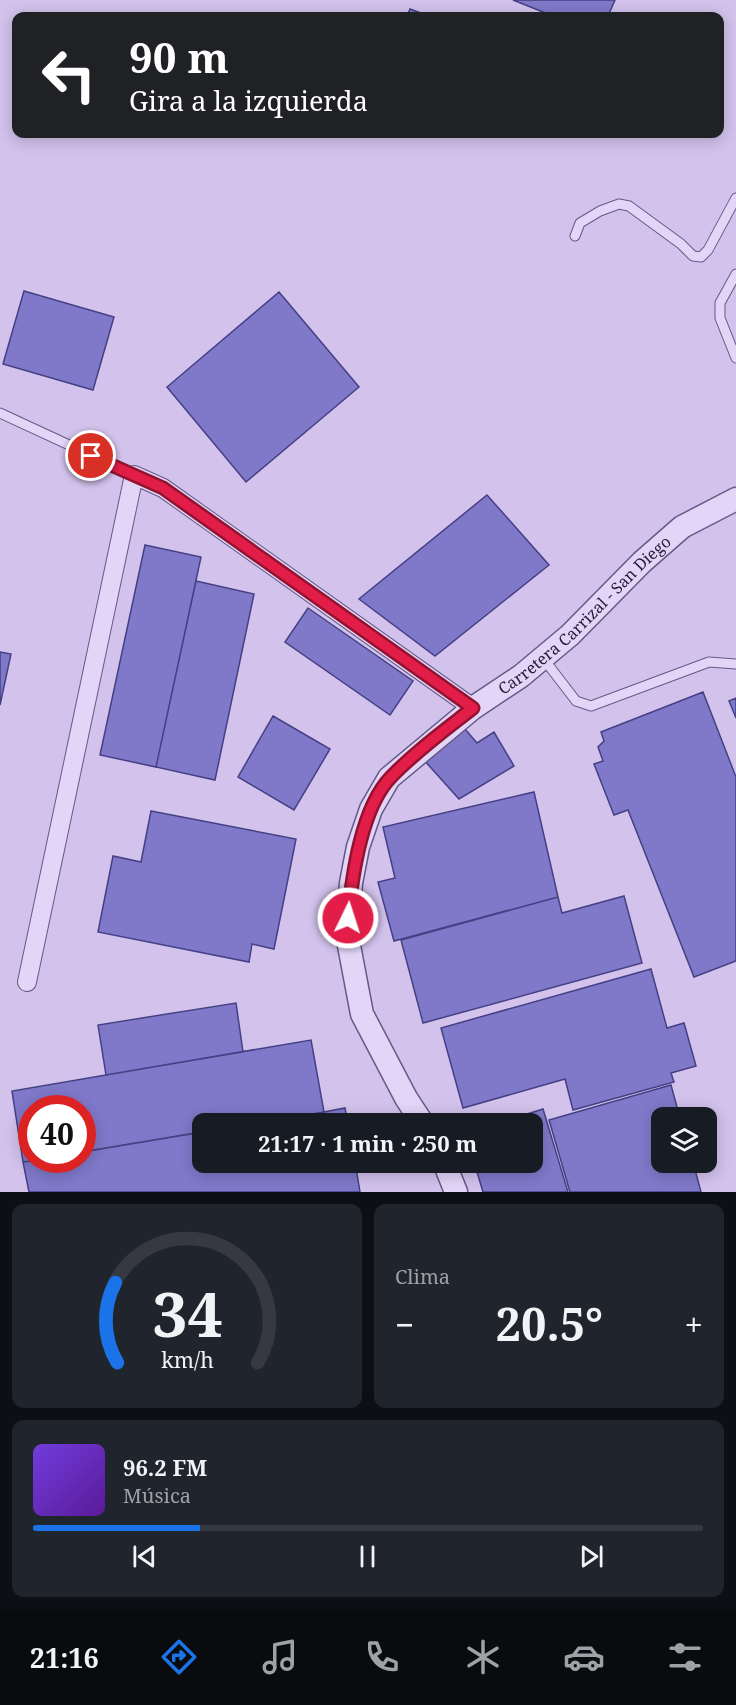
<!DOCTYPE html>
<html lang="es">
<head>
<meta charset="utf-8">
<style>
  :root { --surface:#171b24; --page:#20242c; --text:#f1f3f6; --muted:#9ea1a6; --line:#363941; --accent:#1a73e8 }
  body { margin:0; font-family:"Noto Serif",serif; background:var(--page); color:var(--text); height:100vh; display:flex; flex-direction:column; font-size:22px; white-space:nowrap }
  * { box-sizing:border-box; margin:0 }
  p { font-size:20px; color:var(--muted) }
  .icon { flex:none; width:33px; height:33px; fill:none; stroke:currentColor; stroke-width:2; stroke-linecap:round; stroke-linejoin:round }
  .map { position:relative; height:1192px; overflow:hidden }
  .sheet { display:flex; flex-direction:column; gap:12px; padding:12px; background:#0d0f14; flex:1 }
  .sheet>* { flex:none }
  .hud { position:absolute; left:12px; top:12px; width:712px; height:126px; border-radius:12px; box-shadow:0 3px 15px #0003; background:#202124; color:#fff; overflow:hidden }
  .controls { position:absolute; left:651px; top:1107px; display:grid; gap:12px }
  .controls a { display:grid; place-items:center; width:66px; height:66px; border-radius:12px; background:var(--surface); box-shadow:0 3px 15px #0003; font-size:30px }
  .speed { position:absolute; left:18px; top:1095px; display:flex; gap:12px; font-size:30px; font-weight:700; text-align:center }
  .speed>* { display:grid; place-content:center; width:78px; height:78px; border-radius:50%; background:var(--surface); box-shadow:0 3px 15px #0003; line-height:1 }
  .speed .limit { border:9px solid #d22; background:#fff; color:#111 }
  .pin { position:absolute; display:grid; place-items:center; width:51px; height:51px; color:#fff; margin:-26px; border:3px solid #fff; border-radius:50%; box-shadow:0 2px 6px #0007 }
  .me { position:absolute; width:66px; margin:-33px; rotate:4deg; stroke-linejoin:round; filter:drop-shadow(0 0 4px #0008) }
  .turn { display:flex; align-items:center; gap:21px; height:126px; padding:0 18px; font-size:27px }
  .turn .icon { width:78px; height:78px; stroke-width:2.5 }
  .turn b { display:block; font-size:42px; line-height:51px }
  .big { font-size:45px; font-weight:700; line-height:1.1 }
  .sheet .card { flex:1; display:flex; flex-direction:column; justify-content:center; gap:9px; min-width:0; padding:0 21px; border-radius:12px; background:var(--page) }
  .sheet .dial { align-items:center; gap:0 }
  .dial svg { height:156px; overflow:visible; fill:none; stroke:var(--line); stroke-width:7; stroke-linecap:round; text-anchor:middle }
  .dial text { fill:var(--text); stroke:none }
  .song { display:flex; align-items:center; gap:18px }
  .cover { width:72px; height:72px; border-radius:9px; background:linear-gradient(135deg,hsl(260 70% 55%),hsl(270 70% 35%)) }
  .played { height:6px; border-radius:3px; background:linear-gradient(90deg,var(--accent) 25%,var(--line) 25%) }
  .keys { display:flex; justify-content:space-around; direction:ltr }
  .heat { display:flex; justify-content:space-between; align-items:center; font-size:33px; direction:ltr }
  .sheet .tiles { flex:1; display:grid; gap:12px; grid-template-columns:1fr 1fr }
  .card:last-child { grid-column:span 2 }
  .trip { position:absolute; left:192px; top:1113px; width:351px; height:60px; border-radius:12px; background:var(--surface); box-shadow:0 3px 15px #0003; font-weight:700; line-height:60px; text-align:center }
  .dock { display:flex; height:96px; justify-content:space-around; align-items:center; background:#090b0e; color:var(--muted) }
  .dock .icon { width:42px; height:42px }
  .dock .active { color:var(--accent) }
  .dock b { font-size:27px; color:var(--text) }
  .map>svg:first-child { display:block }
  .building { fill:#8079ca; stroke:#454084; stroke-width:1.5 }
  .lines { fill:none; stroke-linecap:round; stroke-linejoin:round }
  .service-casing { stroke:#635a86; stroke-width:11 }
  .minor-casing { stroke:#635a86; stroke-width:20 }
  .tertiary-casing { stroke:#635a86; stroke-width:25 }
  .service { stroke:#e2d5f8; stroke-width:9 }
  .minor { stroke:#e2d5f8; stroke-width:18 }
  .tertiary { stroke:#e2d5f8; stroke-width:22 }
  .route-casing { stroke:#92132f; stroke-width:15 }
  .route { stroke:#e11d48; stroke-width:10 }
  .labels { text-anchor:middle; stroke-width:6; stroke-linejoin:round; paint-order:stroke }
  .street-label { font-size:16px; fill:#211d36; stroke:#ded1f4 }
</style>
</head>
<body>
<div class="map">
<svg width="736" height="1192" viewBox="0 0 736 1192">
  <rect width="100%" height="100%" fill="#d2c2ec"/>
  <path class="building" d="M513,0h102l-7,16h-55z
    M410,9l19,7h-22z
    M24,291l90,26 -21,73 -90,-26z
    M279,292l80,95 -113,95 -79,-95z
    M487,495l62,70 -114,91 -76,-57z
    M145,545l56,12 -45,210 -56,-12z
    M196,581l58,13 -39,186 -59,-13z
    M308,608l105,73 -23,34 -105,-73z
    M0,652l11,2 -11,51z
    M703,692l33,85v184l-42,16 -66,-167 -14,5 -20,-51 9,-3 -5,-14 6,-6 -3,-9z
    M736,698v20l-7,-17z
    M273,716l57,33 -36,61 -56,-33z
    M465,729l12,14 17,-11 20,34 -55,33 -36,-40z
    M534,792l24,105 -164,44 -16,-59 17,-4 -12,-51z
    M151,811l145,28 -22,110 -22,-5 -3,18 -151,-30 15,-76 28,6z
    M624,896l18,67 -219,60 -22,-83 157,-43 4,16z
    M651,969l16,59 17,-5 12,43 -25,7 3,9 -101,28 -8,-31 -102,29 -22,-80z
    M236,1003l7,49 -137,23 -8,-50z
    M311,1040l13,72 -71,12h-51v8l-120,20v-44h-50v52h9l-18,2 -11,-71z
    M671,1085l9,33h-18v44h31l8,30h-131l-21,-72z
    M345,1108l3,16h-95l71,-12z
    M543,1109l25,83h-85l-9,-30h58v-38h-37z
    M202,1132v30h153l5,30h-331l-6,-30 18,-2h41v-8z"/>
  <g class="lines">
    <g class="service-casing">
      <path id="service" d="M575,236l5,-13 20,-12 19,-7 10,2 52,38 12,12 8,1 7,-7 28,-52
        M736,274l-16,29v15l16,40
        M0,413l134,62
        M543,658l33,43 15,5 118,-44 27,2"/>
    </g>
    <g class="minor-casing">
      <path id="minor" d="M27,982l107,-507 29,13 310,220"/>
    </g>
    <g class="tertiary-casing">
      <g id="tertiary">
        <path id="s1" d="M423,1124l-17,-26 -44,-84 -15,-79 4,-52 7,-36 13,-38 18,-31 84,-70 48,-32 49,-41 72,-73 40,-35 54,-28"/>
        <path d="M444,1162l12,30"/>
      </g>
    </g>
    <use href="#service" class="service"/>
    <use href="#minor" class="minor"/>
    <use href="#tertiary" class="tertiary"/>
  </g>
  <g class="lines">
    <g class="route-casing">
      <path id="route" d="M91,456l72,32 310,220c-28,22 -58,44 -82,69 -30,31 -39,99 -43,141"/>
    </g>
    <use href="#route" class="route"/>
  </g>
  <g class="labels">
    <g class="street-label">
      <text dy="6" stroke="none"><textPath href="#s1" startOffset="626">Carretera Carrizal - San Diego</textPath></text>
    </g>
  </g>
</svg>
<div class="controls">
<a><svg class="icon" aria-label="layers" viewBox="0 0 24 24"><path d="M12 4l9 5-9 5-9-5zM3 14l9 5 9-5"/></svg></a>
</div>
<div class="speed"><div class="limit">40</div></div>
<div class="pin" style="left:91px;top:456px;background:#d93025"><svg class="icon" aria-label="arrive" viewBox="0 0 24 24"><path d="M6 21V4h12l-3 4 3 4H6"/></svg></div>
<svg class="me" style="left:348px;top:918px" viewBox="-20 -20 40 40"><circle r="17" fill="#e11d48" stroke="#fff" stroke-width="3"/><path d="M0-11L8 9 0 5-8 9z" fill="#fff"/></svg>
<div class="trip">21:17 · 1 min · 250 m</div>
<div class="hud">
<div class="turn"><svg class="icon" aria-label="left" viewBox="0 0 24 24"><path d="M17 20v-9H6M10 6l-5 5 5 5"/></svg><div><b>90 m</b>Gira a la izquierda</div></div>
</div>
</div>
<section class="sheet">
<div class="tiles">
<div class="card dial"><svg viewBox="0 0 100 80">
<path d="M14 69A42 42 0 1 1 86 69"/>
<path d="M14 69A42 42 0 0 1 13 28" stroke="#1a73e8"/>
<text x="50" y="56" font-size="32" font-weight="700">34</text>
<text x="50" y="72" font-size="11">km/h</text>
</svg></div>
<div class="card"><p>Clima</p>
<div class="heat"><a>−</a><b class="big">20.5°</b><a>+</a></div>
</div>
<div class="card">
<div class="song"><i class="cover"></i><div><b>96.2 FM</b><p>Música</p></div></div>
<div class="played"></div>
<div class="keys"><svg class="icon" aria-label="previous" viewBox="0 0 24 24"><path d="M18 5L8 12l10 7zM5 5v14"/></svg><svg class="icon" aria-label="pause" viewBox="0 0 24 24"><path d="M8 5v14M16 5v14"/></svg><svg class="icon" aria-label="next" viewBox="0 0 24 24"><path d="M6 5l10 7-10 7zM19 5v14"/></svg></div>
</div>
</div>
</section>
<nav class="dock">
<b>21:16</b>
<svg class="icon active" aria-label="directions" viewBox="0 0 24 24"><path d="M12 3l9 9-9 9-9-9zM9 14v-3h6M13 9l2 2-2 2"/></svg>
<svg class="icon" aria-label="music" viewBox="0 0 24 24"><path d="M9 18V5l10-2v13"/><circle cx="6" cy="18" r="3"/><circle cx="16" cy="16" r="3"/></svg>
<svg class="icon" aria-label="phone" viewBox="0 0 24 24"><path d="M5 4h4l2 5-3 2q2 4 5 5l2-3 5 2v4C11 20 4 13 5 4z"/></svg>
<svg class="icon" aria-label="climate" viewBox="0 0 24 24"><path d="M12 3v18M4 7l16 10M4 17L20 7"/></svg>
<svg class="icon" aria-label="car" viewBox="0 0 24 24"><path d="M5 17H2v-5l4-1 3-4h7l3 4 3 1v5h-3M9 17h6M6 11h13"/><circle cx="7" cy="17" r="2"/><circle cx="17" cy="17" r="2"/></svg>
<svg class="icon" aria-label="filters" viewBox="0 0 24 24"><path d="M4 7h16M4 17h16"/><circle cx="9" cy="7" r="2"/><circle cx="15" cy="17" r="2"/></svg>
</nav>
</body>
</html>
